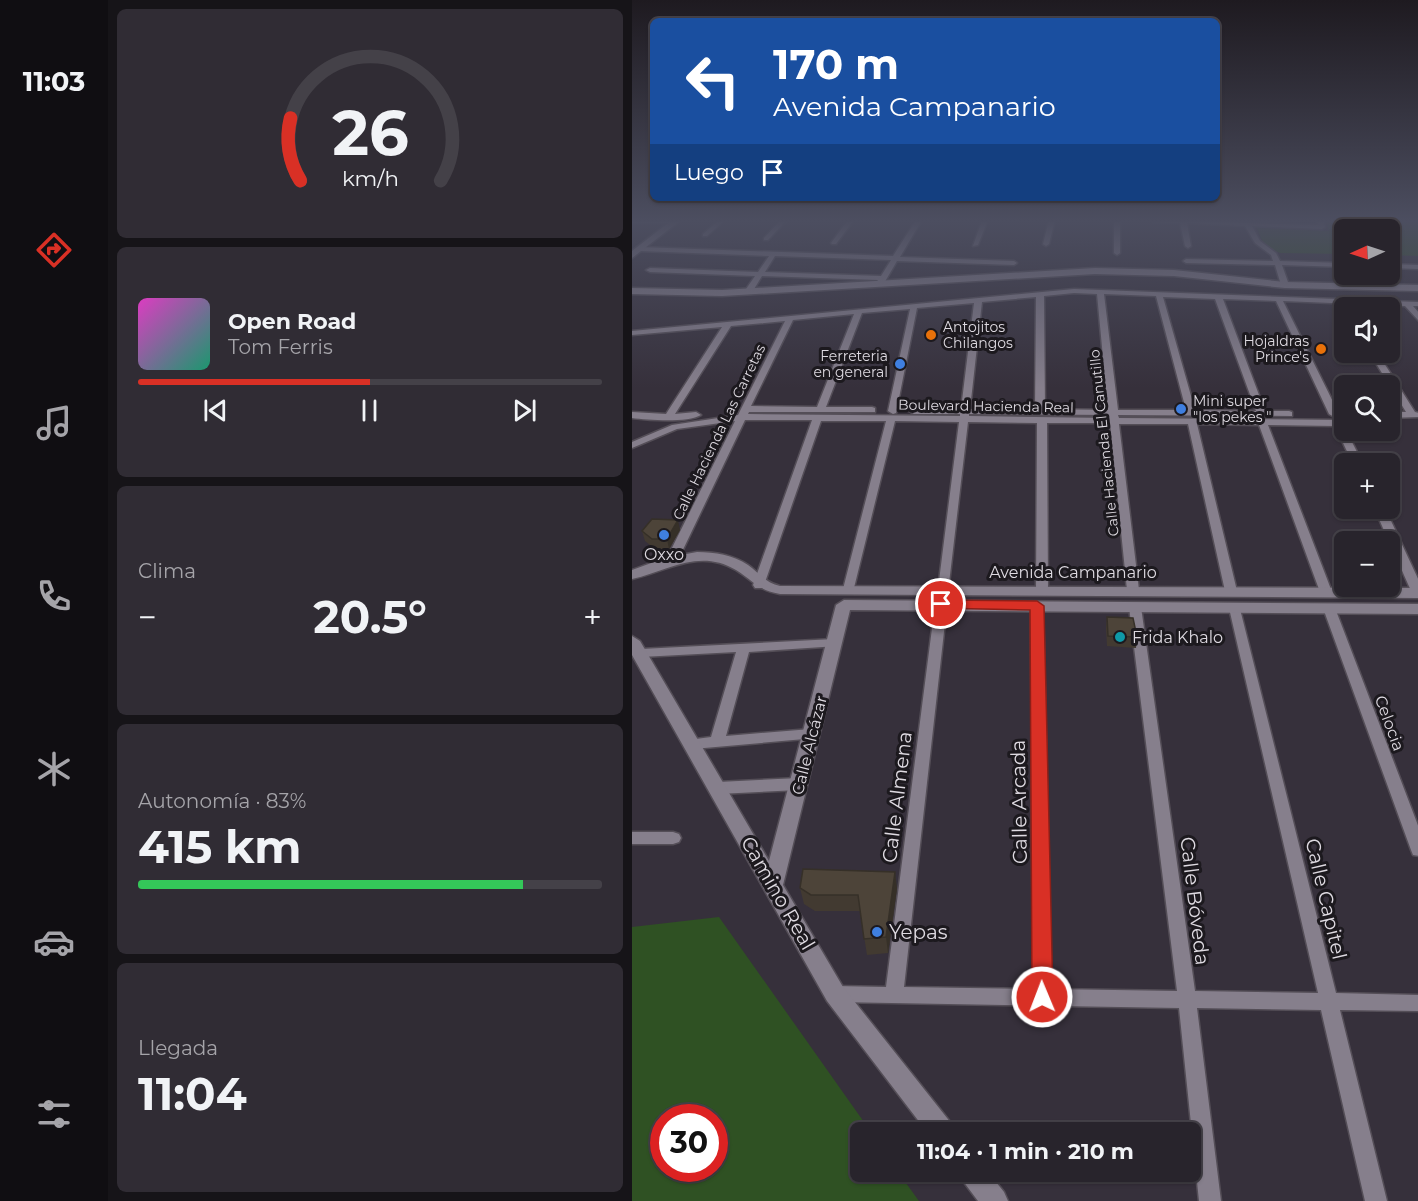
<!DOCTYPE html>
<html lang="es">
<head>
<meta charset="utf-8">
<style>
  :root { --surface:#28242c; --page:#302c34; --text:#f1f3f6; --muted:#a5a4a9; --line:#444148; --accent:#d93025 }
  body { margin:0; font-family:Montserrat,sans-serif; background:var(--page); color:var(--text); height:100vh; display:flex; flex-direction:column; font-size:22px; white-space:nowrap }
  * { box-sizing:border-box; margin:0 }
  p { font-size:20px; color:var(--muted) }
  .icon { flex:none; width:33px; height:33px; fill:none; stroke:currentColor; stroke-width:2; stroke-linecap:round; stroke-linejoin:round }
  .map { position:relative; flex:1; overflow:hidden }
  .details { display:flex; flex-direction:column; gap:9px; padding:9px; background:#161418; width:524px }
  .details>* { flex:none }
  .top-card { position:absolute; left:18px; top:18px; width:570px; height:183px; border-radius:9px; box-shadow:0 2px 4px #0004,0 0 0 2px var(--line); background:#1a4fa0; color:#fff; overflow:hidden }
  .needle { width:39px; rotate:267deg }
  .buttons { position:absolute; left:702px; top:219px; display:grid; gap:12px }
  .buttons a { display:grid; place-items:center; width:66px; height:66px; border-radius:9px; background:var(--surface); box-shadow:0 2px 4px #0004,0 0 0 2px var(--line); font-size:30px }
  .speed { position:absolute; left:18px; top:1104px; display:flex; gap:12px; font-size:30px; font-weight:700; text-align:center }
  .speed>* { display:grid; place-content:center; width:78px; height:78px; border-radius:50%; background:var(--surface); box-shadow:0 2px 4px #0004,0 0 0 2px var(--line); line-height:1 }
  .speed .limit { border:9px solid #d22; background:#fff; color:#111 }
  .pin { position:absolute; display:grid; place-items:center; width:51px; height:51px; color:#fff; margin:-26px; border:3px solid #fff; border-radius:50%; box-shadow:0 2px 6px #0007 }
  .me { position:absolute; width:66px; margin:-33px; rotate:359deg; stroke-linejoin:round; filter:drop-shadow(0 0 4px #0008) }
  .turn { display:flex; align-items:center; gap:21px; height:126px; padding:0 24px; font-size:27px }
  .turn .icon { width:78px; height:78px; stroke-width:2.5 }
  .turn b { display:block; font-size:42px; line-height:51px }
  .then { display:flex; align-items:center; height:57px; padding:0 24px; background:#0003; gap:12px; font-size:22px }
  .big { font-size:45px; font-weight:700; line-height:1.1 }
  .details .widget { flex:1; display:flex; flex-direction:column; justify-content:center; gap:9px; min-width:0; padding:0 21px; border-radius:9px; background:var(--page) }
  .details .dial { align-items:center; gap:0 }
  .dial svg { height:156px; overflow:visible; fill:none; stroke:var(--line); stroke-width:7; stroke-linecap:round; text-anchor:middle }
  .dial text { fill:var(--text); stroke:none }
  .song { display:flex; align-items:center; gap:18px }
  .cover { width:72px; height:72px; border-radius:9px; background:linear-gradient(135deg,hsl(310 70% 55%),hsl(160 70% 35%)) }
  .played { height:6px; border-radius:3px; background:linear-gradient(90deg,var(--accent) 50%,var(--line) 50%) }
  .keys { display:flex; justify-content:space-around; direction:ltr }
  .heat { display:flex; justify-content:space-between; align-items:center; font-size:33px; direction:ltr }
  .charge { height:9px; border-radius:4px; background:linear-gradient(90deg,#34c759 83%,var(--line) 0) }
  .trip { position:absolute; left:218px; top:1122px; width:351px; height:60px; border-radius:9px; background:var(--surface); box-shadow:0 2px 4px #0004,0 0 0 2px var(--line); font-weight:700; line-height:60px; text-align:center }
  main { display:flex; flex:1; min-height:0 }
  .dock { display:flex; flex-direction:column; width:108px; justify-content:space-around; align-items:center; background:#100e12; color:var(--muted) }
  .dock .icon { width:42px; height:42px }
  .dock .selected { color:var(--accent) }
  .dock b { font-size:27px; color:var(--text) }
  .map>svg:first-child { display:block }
  .green { fill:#2f5123; fill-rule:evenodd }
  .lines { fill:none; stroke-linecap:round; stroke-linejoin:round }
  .minor-casing { stroke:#544e57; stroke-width:3 }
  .tertiary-casing { stroke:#544e57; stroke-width:3 }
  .minor { fill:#867f8c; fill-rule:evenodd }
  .tertiary { fill:#867f8c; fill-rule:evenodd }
  .wall { fill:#423a31 }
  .shaded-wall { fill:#363028 }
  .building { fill:#4d4439; stroke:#363028; stroke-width:1.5 }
  .route { fill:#d93025; stroke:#8d1f18; stroke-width:1.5 }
  .food-dot { fill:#e8710a; stroke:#1c191e; stroke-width:2 }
  .shop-dot { fill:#3f7fe0; stroke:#1c191e; stroke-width:2 }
  .culture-dot { fill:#0f9aa8; stroke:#1c191e; stroke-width:2 }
  .labels { text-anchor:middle; stroke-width:6; stroke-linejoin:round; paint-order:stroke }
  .far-poi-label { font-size:14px; fill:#dedae1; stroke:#1c191e; text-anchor:start }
  .far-street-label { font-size:14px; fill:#dedae1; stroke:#1c191e }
  .poi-label { font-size:16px; fill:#dedae1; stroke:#1c191e }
  .street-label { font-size:16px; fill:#dedae1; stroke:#1c191e }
  .near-street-label { font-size:20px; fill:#dedae1; stroke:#1c191e }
  .near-poi-label { font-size:20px; fill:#dedae1; stroke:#1c191e; text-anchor:start }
</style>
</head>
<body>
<main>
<nav class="dock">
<b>11:03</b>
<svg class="icon selected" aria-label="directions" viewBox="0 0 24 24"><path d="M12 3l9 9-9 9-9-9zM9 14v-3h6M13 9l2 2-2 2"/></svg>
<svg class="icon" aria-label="music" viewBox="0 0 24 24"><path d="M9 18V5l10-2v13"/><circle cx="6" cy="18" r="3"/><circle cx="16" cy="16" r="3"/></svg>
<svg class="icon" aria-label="phone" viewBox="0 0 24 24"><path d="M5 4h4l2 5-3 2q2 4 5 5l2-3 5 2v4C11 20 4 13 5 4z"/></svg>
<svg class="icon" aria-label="climate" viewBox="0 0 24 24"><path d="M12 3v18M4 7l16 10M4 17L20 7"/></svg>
<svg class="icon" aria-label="car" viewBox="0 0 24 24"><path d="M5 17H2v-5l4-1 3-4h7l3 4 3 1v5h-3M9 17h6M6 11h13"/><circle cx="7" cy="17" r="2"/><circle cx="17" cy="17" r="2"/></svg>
<svg class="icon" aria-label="filters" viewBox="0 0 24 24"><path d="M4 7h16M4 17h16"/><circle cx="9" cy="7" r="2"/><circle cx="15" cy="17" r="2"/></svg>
</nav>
<section class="details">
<div class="widget dial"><svg viewBox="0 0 100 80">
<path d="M14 69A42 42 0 1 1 86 69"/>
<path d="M14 69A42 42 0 0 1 9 37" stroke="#d93025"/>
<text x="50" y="56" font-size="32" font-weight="700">26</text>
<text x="50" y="72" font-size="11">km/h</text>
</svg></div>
<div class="widget">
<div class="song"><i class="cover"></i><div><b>Open Road</b><p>Tom Ferris</p></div></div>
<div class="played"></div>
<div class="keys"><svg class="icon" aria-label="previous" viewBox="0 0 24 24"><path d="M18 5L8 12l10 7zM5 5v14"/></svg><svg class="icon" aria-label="pause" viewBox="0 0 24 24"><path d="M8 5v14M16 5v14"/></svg><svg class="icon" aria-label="next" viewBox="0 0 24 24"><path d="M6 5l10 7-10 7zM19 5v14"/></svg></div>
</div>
<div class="widget"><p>Clima</p>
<div class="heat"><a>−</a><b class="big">20.5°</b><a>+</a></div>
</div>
<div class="widget"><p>Autonomía · 83%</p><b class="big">415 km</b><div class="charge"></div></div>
<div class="widget"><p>Llegada</p><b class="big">11:04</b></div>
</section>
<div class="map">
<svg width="787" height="1201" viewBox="0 0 787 1201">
  <rect width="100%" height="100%" fill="#36303b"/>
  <path class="green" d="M693,220h93v36l-28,-1v-25h-46v24l-64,-1 -16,-7 -7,-18 72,3z
    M87,917l152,215h-11v40h38l21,29h-287v-274zM32,1118h50v50h-50z"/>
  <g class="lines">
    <g class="minor-casing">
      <path id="minor" d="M0,220h43l1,1 -3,2h-41z
        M87,220h6l-18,16h-4v-2z
        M149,220h6l-19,20h-4v-2z
        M216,220h6l-18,24h-4l-1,-1z
        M284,220h6l-22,37 114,4 3,2 -3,2 -117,-4 -14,24h-3l-4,-2 2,-3 -116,-4 -11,18h-3l-4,-2 11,-16 -105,-4 -4,-2 4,-2 108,4 11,-16 -129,-5 -3,-2 3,-2 253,9zM143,256l116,4 -10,16 -116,-4z
        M350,220h6l-10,25 -5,1z
        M417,220h6l-6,24 -3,2 -3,-2z
        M482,220h6v33l-3,2 -3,-2z
        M518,220l168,5 -1,-5h6l2,7 -3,2 -70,-3 8,15 16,12 4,8 64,2v4l-62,-2 7,20 -4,2 -4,-2 -6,-20 -89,-2 -3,-2 3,-2 87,2 -2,-6 -16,-12 -10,-17 -58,-3 4,23 -3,2 -3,-2 -5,-23 -27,-1z
        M751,220h6l5,3 -2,-3h6l3,5 -3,2 -10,-1z
        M758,264l29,1v4l-29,-1z
        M442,289l345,13v4h-6l6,7v8l-14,-15 -122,-5 56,113 -2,2 -3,1 -5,-3 -53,-113 -53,-2 42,112h24l3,1v4l-174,-1 1,3 225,2v10h2l17,34h-10l-18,-38 -67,-1 64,167 -2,3 -4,1 -6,-4 -61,-167 -62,-1 40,167 -6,4 -6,-4 -37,-167h-69l20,166 -2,3 -4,1 -6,-4 -17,-167h-63l1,166 -2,3h-8l-2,-3 1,-166 -69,-1 -20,170h-8l-2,-3 21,-167 -64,-1 -42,171h-8l-2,-3 43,-168h-65l-58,167h-8l-2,-3 59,-165h-67l-66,138 -6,3 -6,-3 68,-137 -58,8 -45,19v-6l40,-17 66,-10 47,-94 -54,5 -56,88 21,-2 5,3c-13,8 -53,5 -69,3v-6l34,2 56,-87 -90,8v-4zM442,293l23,1 11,116 -63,-1 -1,-113zM472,294l52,2 30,114h-68zM404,297l-1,112h-65l12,-107zM531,297l52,2 41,112 -61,-1zM342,303l-13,106 -47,-1 -5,3 5,3h46v2l-212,-2 1,-2h126v-4l-3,-1h-46l36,-94 48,-4 -22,102 5,3 3,-1 21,-105zM222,314l-37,93 -66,-1 42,-86zM337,414l140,1v3l-140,-2z
        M737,352h8l38,60 4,1v4l-29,1v-6h16z
        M742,508h11l34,73v15l-7,-3z
        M309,601l6,4 -43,382 129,2 -2,-383 6,-4 6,4 8,383 126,2 -48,-384 6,-4 6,4 54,384 123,2 -89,-385 2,-3h8l97,388 83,2v16l-79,-1 47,191h-22l-44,-191 -124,-2 24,193h-22l-20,-193 -344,-6 -6,-2 -3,-6 3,-6 6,-2 51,1 49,-382z
        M697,604l6,4 84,220v28l-6,-1 -2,-5 -88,-242z
        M202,639l4,1 2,3 -2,3 -89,6 -23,84 85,-7 5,1 2,4 -2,4 -123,11 -5,-1 -2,-4 2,-4 23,-3 25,-85 -95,5 -6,-4 6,-4z
        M167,778l5,2 2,4 -2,4 -5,2 -81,4 -5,-2 -2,-4 2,-4 5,-2z
        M0,832h41l6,2 2,4 -2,4 -6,2h-41z"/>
    </g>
    <g class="tertiary-casing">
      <path id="tertiary" d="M40,220h9l-49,38v-7z
        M463,268l79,2 111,12 134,3v6l-134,-3 -111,-12 -79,-2 -373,22 -90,-2v-6l90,2z
        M65,552c18,0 36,3 51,13 11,8 18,18 32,21l639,2v10l-639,-4c-24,-5 -25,-12 -44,-24 -37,-22 -68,1 -104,9v-9l33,-12z
        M212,600l575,4v10l-569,-4 -67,275 60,102 108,136 4,9h-28l-100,-131 -195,-346v-19l8,5 129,220 67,-256z
        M327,1172h29l16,20 4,9h-30l-15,-20z"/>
    </g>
    <use href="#minor" class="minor"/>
    <use href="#tertiary" class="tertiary"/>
  </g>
  <path class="wall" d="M48,530l-11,19h-14l-10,-8 -3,-10z
    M475,617l30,20 -1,11 -29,-2 -1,-18z
    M168,888h97l-9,65 -21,2 -7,-44h-45l-11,-7z"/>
  <path class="shaded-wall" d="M46,520l2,10 -11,19 -2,-10z
    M263,872l2,16 -9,65 -2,-16z"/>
  <path class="building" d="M20,519l26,1 -11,19h-15l-10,-8z
    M475,617l26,1 4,19 -29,-1z
    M171,869l92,3 -9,65 -22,2 -6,-44h-47l-11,-7z"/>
  <linearGradient id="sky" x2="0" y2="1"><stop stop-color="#1e1a20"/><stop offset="0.57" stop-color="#4c4e60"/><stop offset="1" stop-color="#4c4e60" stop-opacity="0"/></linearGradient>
  <rect width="787" height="388" fill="url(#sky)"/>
  <path class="route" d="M309,600l96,1 7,5 9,391 -3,7 -8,3 -7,-3 -3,-7 -2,-387 -94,-2v-7z"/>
  <g class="food-dot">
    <circle cx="299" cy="335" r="6"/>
    <circle cx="689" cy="349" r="6"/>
  </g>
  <g class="shop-dot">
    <circle cx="268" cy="364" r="6"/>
    <circle cx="549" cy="409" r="6"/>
    <circle cx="32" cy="535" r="6"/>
    <circle cx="245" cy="932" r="6"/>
  </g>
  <circle class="culture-dot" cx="488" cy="637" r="6"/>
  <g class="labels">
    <g class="far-poi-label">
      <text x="311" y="332">Antojitos<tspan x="311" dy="16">Chilangos</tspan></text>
      <text x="677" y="346" text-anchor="end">Hojaldras<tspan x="677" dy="16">Prince's</tspan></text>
      <text x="256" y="361" text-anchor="end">Ferreteria<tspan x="256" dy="16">en general</tspan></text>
      <text x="561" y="406">Mini super<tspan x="561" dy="16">"los pekes "</tspan></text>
    </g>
    <g class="far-street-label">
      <text transform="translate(354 406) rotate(1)" y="5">Boulevard Hacienda Real</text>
      <text transform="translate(87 432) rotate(-64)" y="5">Calle Hacienda Las Carretas</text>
      <text transform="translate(472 443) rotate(-96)" y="5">Calle Hacienda El Canutillo</text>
    </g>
    <g class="poi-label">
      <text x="32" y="560">Oxxo</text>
      <text x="500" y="643" text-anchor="start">Frida Khalo</text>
    </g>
    <g class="street-label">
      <text x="441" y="578">Avenida Campanario</text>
      <text transform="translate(758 723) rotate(70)" y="6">Celocia</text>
      <text transform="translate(177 745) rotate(-76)" y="6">Calle Alcázar</text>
    </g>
    <g class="near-street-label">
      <text transform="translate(265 797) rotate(-83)" y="7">Calle Almena</text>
      <text transform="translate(387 802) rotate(-91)" y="7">Calle Arcada</text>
      <text transform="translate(146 893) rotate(60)" y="7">Camino Real</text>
      <text transform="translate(694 899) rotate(77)" y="7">Calle Capitel</text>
      <text transform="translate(563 901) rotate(83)" y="7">Calle Bóveda</text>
    </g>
    <g class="near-poi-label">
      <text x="257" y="939">Yepas</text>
    </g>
  </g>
</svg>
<div class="buttons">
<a><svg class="needle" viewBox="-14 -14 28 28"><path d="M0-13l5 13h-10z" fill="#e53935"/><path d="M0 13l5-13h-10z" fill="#a5a4a9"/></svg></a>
<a><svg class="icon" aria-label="sound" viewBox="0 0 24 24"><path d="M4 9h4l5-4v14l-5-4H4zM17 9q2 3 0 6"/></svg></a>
<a><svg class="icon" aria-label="search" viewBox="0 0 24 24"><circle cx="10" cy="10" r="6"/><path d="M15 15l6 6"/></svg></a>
<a>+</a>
<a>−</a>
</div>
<div class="speed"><div class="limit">30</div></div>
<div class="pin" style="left:309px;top:604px;background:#d93025"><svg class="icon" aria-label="arrive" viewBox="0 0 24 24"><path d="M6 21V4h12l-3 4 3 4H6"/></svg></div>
<svg class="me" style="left:410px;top:997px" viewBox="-20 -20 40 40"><circle r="17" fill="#d93025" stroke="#fff" stroke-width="3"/><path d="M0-11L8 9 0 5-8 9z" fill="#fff"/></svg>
<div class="trip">11:04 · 1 min · 210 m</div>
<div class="top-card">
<div class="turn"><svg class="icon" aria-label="left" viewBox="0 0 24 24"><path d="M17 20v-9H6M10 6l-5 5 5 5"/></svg><div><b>170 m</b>Avenida Campanario</div></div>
<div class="then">Luego<svg class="icon" aria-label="arrive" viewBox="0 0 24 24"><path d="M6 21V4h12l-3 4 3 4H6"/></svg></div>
</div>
</div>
</main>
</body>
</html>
